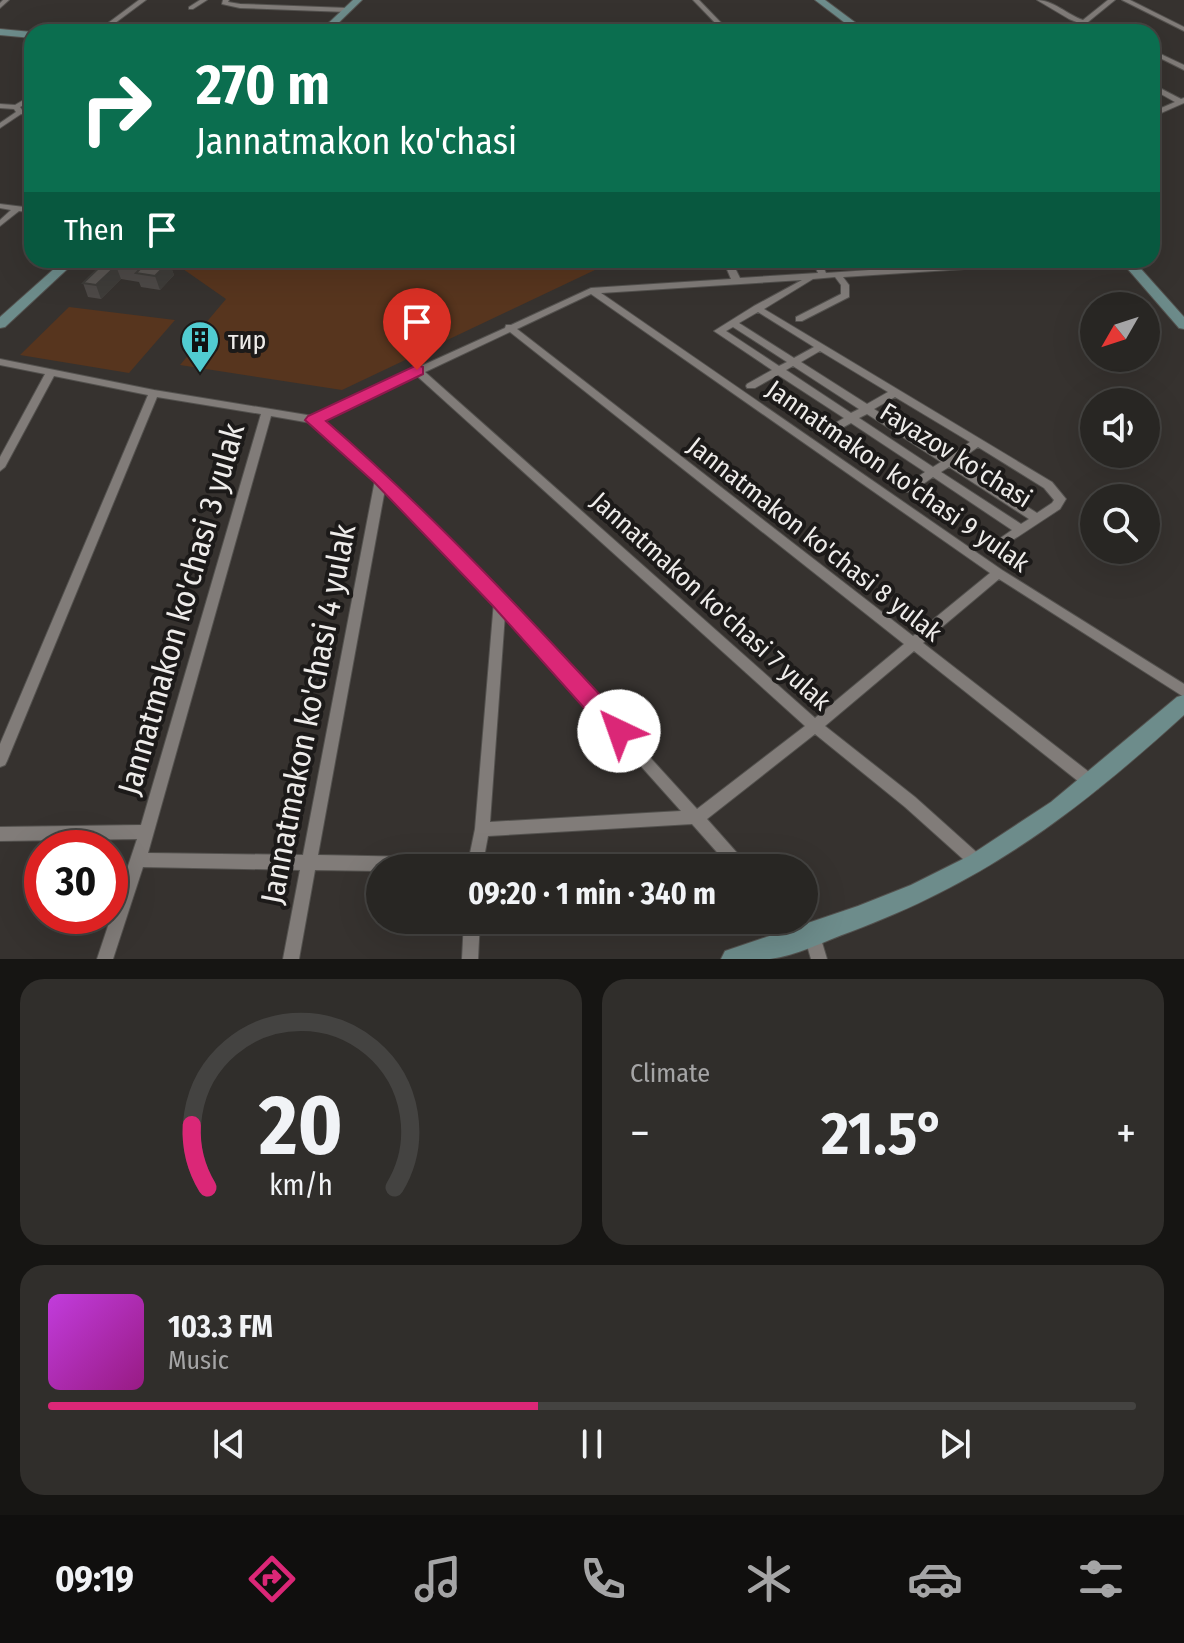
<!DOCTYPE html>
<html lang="en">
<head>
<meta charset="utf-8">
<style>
  :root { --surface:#282623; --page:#302e2b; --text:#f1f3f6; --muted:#a5a5a6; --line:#444341; --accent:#db2777 }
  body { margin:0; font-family:"Fira Sans Condensed",sans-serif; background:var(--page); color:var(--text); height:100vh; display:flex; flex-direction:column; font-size:30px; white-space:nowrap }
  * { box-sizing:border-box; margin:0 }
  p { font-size:26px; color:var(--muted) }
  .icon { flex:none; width:44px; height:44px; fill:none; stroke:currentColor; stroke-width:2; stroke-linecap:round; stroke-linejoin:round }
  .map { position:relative; height:959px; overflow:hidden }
  .details { display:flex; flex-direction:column; gap:20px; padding:20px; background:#161513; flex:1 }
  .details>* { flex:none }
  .hud { position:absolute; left:24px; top:24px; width:1136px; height:244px; border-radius:24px; box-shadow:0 8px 32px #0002,0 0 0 2px var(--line); background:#0b6e4f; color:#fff; overflow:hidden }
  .needle { width:52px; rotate:231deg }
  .fabs { position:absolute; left:1080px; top:292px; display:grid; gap:16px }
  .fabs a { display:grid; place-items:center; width:80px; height:80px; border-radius:50%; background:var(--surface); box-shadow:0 8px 32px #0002,0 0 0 2px var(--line); font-size:40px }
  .speed { position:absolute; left:24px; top:830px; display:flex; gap:16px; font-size:40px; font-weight:700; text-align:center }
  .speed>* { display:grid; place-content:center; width:104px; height:104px; border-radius:50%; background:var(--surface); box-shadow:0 8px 32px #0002,0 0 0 2px var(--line); line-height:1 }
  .speed .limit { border:12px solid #d22; background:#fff; color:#111 }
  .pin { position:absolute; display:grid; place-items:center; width:68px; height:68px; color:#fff; margin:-82px -34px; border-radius:50% 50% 50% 0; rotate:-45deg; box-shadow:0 0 8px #0007 }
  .pin .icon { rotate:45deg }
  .me { position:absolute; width:88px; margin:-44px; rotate:318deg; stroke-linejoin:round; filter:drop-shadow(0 0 6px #0008) }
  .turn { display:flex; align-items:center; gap:28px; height:168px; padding:0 40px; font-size:36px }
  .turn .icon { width:104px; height:104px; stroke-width:2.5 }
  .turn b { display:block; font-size:56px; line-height:68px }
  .then { display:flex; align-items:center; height:76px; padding:0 40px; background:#0003; gap:16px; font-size:30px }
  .big { font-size:60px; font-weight:700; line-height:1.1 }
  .details .tile { flex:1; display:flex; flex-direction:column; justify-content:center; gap:12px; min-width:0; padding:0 28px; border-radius:24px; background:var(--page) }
  .details .dial { align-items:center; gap:0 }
  .dial svg { height:208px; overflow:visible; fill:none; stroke:var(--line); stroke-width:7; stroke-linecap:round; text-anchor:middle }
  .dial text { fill:var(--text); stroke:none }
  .song { display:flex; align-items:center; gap:24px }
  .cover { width:96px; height:96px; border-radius:12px; background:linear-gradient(135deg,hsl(290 70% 55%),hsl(310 70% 35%)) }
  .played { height:8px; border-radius:4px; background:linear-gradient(90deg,var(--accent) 45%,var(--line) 45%) }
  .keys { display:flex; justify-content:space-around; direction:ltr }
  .heat { display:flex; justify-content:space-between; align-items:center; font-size:44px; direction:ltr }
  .details .tiles { flex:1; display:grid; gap:20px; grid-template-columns:1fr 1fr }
  .tile:last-child { grid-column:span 2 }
  .trip { position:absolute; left:366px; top:854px; width:452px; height:80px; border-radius:40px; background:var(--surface); box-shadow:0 8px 32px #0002,0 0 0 2px var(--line); font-weight:700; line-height:80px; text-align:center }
  .tabs { display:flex; height:128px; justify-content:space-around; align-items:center; background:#100f0e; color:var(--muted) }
  .tabs .icon { width:56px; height:56px }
  .tabs .active { color:var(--accent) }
  .tabs b { font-size:36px; color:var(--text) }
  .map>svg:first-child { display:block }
  .green { fill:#57351e }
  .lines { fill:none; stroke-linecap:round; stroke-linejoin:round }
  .street-casing { stroke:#53514e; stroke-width:2 }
  .secondary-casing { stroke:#53514e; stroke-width:2 }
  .street { fill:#817c79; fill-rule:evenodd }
  .secondary { fill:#6d8c8b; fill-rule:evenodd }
  .wall { fill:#4d4947 }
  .shaded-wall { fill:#3e3c39 }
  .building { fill:#595552; stroke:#3e3c39; stroke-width:2 }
  .route { fill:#db2777; stroke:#8e194d; stroke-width:2 }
  .labels { text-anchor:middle; stroke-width:8; stroke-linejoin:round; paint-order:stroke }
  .poi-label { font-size:26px; fill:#eeecea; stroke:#1c1a19; text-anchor:start }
  .street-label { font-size:26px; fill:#eeecea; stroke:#1c1a19 }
  .near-street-label { font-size:32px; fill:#eeecea; stroke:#1c1a19 }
</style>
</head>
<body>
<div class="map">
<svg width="1184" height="959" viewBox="0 0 1184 959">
  <rect width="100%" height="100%" fill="#36322f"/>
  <path class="green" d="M159,260h457l-274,130 -162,-25 11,-13 -8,-2 43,-51 -53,-37z
    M69,307l106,13 -46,53 -109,-18z"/>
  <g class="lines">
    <g class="street-casing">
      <path id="street" d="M3,0h6l-9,8v-5z
        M139,0h7l-43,32h-7z
        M200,0h7l-14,9h-4v-2z
        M223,0h6l-1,2 12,2 107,4 3,2 -3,2 -107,-4 -18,-4z
        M693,0h6l31,32h-6z
        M1037,0c16,0 31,15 46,20l25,-20h7l-27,22 25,10h-9l-20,-7 -6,5v2h-6l1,-4 6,-5 -10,-4z
        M1122,0h8l54,27v4z
        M1152,50l32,15v5l-32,-16z
        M1152,84l29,15 3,-1v5l-32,14v-5l23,-10 -23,-13z
        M32,95v5l-12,7 2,3 10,1v4l-11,-1 -21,14v-5l16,-11 -2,-3 -14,-1v-4l15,1z
        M0,204l32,4v4l-13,-1 -19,15v-6l11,-10 -11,-2z
        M673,260h49l-4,3 -69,4 -4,-3 4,-3z
        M723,260h8l9,18 78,-5 -6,-13h8l6,13 189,-13h43l-4,3 -211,14 6,8v12l-47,24h-6v-4l45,-23v-9l-6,-8 -22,2 -49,30 288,173 14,17 -6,10 -67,44 -4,-1 -2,-3 2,-3 23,-16 -79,-53 -21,15h-8l-2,-3 2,-3 21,-14 -74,-49 -20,11h-8l-1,-2 1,-2 21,-12 -66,-43 -23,13h-8l-1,-2 1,-2 25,-14 -58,-39 40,-25 48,-26 -201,13 401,277 182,114v13l-185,-118 -76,64 175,136 2,5 -2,5 -5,1 -5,-1 -174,-138 -89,75 90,71 68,61 3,5 -3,5 -5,2 -5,-2 -68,-61 -90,-73 -108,85 39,44 3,5h-18l-39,-44 -204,12 -6,32h-102v3l-65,-1 -16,89h-16l17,-89 -157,-3 -30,92h-16l40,-120 -137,2v-14l141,-2 120,-411 -104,-17 -150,364 -2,4 -5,2v-23l148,-349 -94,-19 -49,91 -5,4v-14l45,-83 -45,-9v-6l154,31 159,26 99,-46 2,-2 5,-1 86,-39 1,-3h5l80,-37 140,-9zM591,294l399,279 -77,63 -396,-307zM758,312l56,35 -20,11 -55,-35zM733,327l54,35 -8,4 -53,-35zM510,332l394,312 -89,74 -390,-346zM820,351l68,41 -21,12 -66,-42zM793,366l66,43 -8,4 -65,-43zM417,376l388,350 -108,83 -193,-212 -119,-121 -64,-55zM895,397l75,45 -21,15 -75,-48zM867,414l74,48 -8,5 -74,-49zM271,416l40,7 64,57 -72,375 -155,-2zM978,447l66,41 10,12 -2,3 -15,10 -80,-51zM949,467l80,52 -8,5 -80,-52zM385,489l109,112 -19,228 -6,29 -151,-3zM505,614l176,197 -191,11z
        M464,920h16l-2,39h-16z
        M777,920h18l10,12 1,-3 6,-2 6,2 9,30h-16l-5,-17 -6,4c-10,-4 -19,-16 -23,-26z"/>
    </g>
    <g class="secondary-casing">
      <path id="secondary" d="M353,0h9l-33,32h-10z
        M815,0h10l43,32h-11z
        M0,29l32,3v6l-32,-3z
        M64,260h13l-72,67 -5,1v-11z
        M1120,260h13l51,57v12l-5,-1z
        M1184,695v20c-107,97 -197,166 -334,217 -25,9 -54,24 -80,27 -16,0 -33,0 -49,0l4,-8 133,-45 53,-21 58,-29 82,-54 126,-105z"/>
    </g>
    <use href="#street" class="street"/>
    <use href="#secondary" class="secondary"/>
  </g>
  <path class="wall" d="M107,260l62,2 5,13 -14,15 -19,-3 -2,-5 -18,-3 -20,20 -13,-2 -5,-14z"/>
  <path class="shaded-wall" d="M169,262l5,13 -14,15 -5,-14z
    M116,266l5,13 -20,20 -5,-14z"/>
  <path class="building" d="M107,260h55l7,2 -14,14 -19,-3 4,-4 -24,-3 -20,19 -13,-2z"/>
  <path class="route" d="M417,365l6,2v7l-97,47c107,93 204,198 301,303l3,7 -3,7 -8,2 -8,-2 -118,-132 -118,-123 -70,-63 3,-4z"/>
  <defs>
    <g id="building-pin" transform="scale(2)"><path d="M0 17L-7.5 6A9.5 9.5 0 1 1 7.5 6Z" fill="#51ccd1" stroke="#1c1a19"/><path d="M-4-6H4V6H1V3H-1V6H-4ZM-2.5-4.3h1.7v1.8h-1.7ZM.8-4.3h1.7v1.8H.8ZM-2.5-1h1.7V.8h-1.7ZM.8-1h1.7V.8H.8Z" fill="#111"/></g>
  </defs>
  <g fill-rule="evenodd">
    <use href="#building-pin" x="200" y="340"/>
  </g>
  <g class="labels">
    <g class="poi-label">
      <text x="228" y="349">тир</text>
    </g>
    <g class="street-label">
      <text transform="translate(956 455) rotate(32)" y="9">Fayazov ko'chasi</text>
      <text transform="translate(898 476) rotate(35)" y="9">Jannatmakon ko'chasi 9 yulak</text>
      <text transform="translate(815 539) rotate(38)" y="9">Jannatmakon ko'chasi 8 yulak</text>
      <text transform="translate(711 601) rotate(42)" y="9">Jannatmakon ko'chasi 7 yulak</text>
    </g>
    <g class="near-street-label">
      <text transform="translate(181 609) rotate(-74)" y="11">Jannatmakon ko'chasi 3 yulak</text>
      <text transform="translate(308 714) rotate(-79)" y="11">Jannatmakon ko'chasi 4 yulak</text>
    </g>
  </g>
</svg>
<div class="fabs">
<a><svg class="needle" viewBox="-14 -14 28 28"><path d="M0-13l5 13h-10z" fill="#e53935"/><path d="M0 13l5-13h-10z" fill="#a5a5a6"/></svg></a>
<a><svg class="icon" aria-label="sound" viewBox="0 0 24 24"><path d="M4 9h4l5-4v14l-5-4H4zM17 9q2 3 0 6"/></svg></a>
<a><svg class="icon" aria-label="search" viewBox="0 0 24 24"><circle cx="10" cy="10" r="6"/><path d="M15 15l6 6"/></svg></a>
</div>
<div class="speed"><div class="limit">30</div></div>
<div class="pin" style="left:417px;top:370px;background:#d93025"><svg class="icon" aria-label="arrive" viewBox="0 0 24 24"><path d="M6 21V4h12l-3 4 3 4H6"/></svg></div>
<svg class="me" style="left:619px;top:731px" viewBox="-20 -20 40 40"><circle r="19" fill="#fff"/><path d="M0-13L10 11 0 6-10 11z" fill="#db2777"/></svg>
<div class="trip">09:20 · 1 min · 340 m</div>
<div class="hud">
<div class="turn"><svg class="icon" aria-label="right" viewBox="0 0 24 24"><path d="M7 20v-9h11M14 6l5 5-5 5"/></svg><div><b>270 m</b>Jannatmakon ko'chasi</div></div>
<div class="then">Then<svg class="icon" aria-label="arrive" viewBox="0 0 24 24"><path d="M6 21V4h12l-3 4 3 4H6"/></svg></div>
</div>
</div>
<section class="details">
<div class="tiles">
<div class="tile dial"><svg viewBox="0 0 100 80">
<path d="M14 69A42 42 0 1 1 86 69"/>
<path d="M14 69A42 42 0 0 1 8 45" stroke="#db2777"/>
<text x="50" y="56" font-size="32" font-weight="700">20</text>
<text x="50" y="72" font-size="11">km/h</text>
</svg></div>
<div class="tile"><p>Climate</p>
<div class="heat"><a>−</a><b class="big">21.5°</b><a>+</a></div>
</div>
<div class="tile">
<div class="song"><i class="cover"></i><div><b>103.3 FM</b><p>Music</p></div></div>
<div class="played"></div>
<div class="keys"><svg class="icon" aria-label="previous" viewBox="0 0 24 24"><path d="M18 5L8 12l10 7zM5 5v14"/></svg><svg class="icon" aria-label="pause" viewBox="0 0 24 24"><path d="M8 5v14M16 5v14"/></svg><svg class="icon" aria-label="next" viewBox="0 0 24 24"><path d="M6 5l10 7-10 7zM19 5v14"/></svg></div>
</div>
</div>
</section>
<nav class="tabs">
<b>09:19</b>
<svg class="icon active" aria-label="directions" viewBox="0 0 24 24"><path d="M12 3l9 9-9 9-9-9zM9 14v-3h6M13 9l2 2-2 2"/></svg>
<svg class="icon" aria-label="music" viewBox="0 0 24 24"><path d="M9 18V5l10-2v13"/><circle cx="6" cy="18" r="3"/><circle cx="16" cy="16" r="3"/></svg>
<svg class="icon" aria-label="phone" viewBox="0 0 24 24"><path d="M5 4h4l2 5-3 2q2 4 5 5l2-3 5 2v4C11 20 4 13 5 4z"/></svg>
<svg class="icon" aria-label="climate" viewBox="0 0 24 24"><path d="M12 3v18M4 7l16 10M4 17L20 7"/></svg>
<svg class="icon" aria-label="car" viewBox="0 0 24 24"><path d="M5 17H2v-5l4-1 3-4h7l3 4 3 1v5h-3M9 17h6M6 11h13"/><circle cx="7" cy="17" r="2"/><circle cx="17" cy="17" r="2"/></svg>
<svg class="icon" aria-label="filters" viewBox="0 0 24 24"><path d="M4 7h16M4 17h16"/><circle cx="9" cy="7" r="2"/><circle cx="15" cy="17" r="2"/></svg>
</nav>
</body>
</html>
